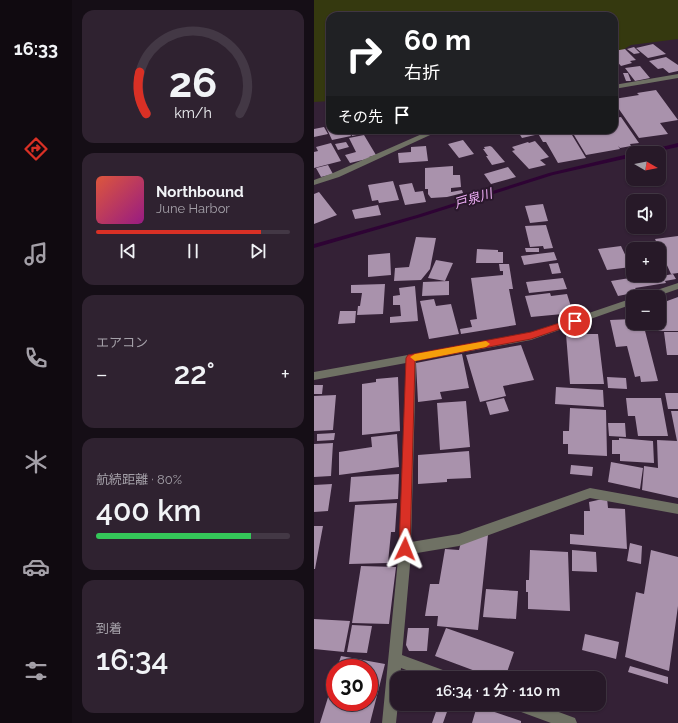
<!DOCTYPE html>
<html lang="ja">
<head>
<meta charset="utf-8">
<style>
  :root { --surface:#271928; --page:#2f2230; --text:#f1f3f6; --muted:#a4a0a8; --line:#433845; --accent:#d93025 }
  body { margin:0; font-family:Raleway,"Noto Sans JP",sans-serif; background:var(--page); color:var(--text); height:100vh; display:flex; flex-direction:column; font-size:15px; white-space:nowrap }
  * { box-sizing:border-box; margin:0 }
  p { font-size:13px; color:var(--muted) }
  .icon { flex:none; width:22px; height:22px; fill:none; stroke:currentColor; stroke-width:2; stroke-linecap:round; stroke-linejoin:round }
  .map { position:relative; flex:1; overflow:hidden }
  .details { display:flex; flex-direction:column; gap:10px; padding:10px; background:#150e16; width:242px }
  .details>* { flex:none }
  .hud { position:absolute; left:12px; top:12px; width:292px; height:122px; border-radius:12px; box-shadow:0 1px 3px #0004,0 0 0 1px var(--line); background:#202124; color:#fff; overflow:hidden }
  .needle { width:26px; rotate:99deg }
  .tools { position:absolute; left:312px; top:146px; display:grid; gap:8px }
  .tools a { display:grid; place-items:center; width:40px; height:40px; border-radius:8px; background:var(--surface); box-shadow:0 1px 3px #0004,0 0 0 1px var(--line); font-size:20px }
  .speed { position:absolute; left:12px; top:659px; display:flex; gap:8px; font-size:20px; font-weight:700; text-align:center }
  .speed>* { display:grid; place-content:center; width:52px; height:52px; border-radius:50%; background:var(--surface); box-shadow:0 1px 3px #0004,0 0 0 1px var(--line); line-height:1 }
  .speed .limit { border:6px solid #d22; background:#fff; color:#111 }
  .pin { position:absolute; display:grid; place-items:center; width:34px; height:34px; color:#fff; margin:-17px; border:2px solid #fff; border-radius:50%; box-shadow:0 1px 4px #0007 }
  .me { position:absolute; width:44px; margin:-22px; rotate:2deg; stroke-linejoin:round; filter:drop-shadow(0 0 3px #0008) }
  .turn { display:flex; align-items:center; gap:14px; height:84px; padding:0 12px; font-size:18px }
  .turn .icon { width:52px; height:52px; stroke-width:2.5 }
  .turn b { display:block; font-size:28px; line-height:34px }
  .then { display:flex; align-items:center; height:38px; padding:0 12px; background:#0003; gap:8px; font-size:15px }
  .big { font-size:30px; font-weight:600; line-height:1.1 }
  .details .tile { flex:1; display:flex; flex-direction:column; justify-content:center; gap:6px; min-width:0; padding:0 14px; border-radius:12px; background:var(--page) }
  .details .dial { align-items:center; gap:0 }
  .dial svg { height:104px; overflow:visible; fill:none; stroke:var(--line); stroke-width:7; stroke-linecap:round; text-anchor:middle }
  .dial text { fill:var(--text); stroke:none }
  .song { display:flex; align-items:center; gap:12px }
  .cover { width:48px; height:48px; border-radius:6px; background:linear-gradient(135deg,hsl(10 70% 55%),hsl(310 70% 35%)) }
  .played { height:4px; border-radius:2px; background:linear-gradient(90deg,var(--accent) 85%,var(--line) 85%) }
  .keys { display:flex; justify-content:space-around; direction:ltr }
  .heat { display:flex; justify-content:space-between; align-items:center; font-size:22px; direction:ltr }
  .charge { height:6px; border-radius:3px; background:linear-gradient(90deg,#34c759 80%,var(--line) 0) }
  .trip { position:absolute; left:76px; top:671px; width:216px; height:40px; border-radius:12px; background:var(--surface); box-shadow:0 1px 3px #0004,0 0 0 1px var(--line); font-weight:600; line-height:40px; text-align:center }
  main { display:flex; flex:1; min-height:0 }
  .dock { display:flex; flex-direction:column; width:72px; justify-content:space-around; align-items:center; background:#100a10; color:var(--muted) }
  .dock .icon { width:28px; height:28px }
  .dock .current { color:var(--accent) }
  .dock b { font-size:18px; color:var(--text) }
  .map>svg:first-child { display:block }
  .green { fill:#35390f }
  .lines { fill:none; stroke-linecap:round; stroke-linejoin:round }
  .stream { fill:#2e0334; fill-rule:evenodd }
  .building { fill:#a992ac }
  .minor { fill:#6f7164; fill-rule:evenodd }
  .route { fill:#d93025; stroke:#8d1f18 }
  .slow { fill:#f59e0b }
  .labels { text-anchor:middle; stroke-width:4; stroke-linejoin:round; paint-order:stroke }
  .water-label { font-size:13px; font-style:italic; fill:#f2b1fa; stroke:#2a182c }
</style>
</head>
<body>
<main>
<nav class="dock">
<b>16:33</b>
<svg class="icon current" aria-label="directions" viewBox="0 0 24 24"><path d="M12 3l9 9-9 9-9-9zM9 14v-3h6M13 9l2 2-2 2"/></svg>
<svg class="icon" aria-label="music" viewBox="0 0 24 24"><path d="M9 18V5l10-2v13"/><circle cx="6" cy="18" r="3"/><circle cx="16" cy="16" r="3"/></svg>
<svg class="icon" aria-label="phone" viewBox="0 0 24 24"><path d="M5 4h4l2 5-3 2q2 4 5 5l2-3 5 2v4C11 20 4 13 5 4z"/></svg>
<svg class="icon" aria-label="climate" viewBox="0 0 24 24"><path d="M12 3v18M4 7l16 10M4 17L20 7"/></svg>
<svg class="icon" aria-label="car" viewBox="0 0 24 24"><path d="M5 17H2v-5l4-1 3-4h7l3 4 3 1v5h-3M9 17h6M6 11h13"/><circle cx="7" cy="17" r="2"/><circle cx="17" cy="17" r="2"/></svg>
<svg class="icon" aria-label="filters" viewBox="0 0 24 24"><path d="M4 7h16M4 17h16"/><circle cx="9" cy="7" r="2"/><circle cx="15" cy="17" r="2"/></svg>
</nav>
<section class="details">
<div class="tile dial"><svg viewBox="0 0 100 80">
<path d="M14 69A42 42 0 1 1 86 69"/>
<path d="M14 69A42 42 0 0 1 9 37" stroke="#d93025"/>
<text x="50" y="56" font-size="32" font-weight="700">26</text>
<text x="50" y="72" font-size="11">km/h</text>
</svg></div>
<div class="tile">
<div class="song"><i class="cover"></i><div><b>Northbound</b><p>June Harbor</p></div></div>
<div class="played"></div>
<div class="keys"><svg class="icon" aria-label="previous" viewBox="0 0 24 24"><path d="M18 5L8 12l10 7zM5 5v14"/></svg><svg class="icon" aria-label="pause" viewBox="0 0 24 24"><path d="M8 5v14M16 5v14"/></svg><svg class="icon" aria-label="next" viewBox="0 0 24 24"><path d="M6 5l10 7-10 7zM19 5v14"/></svg></div>
</div>
<div class="tile"><p>エアコン</p>
<div class="heat"><a>−</a><b class="big">22°</b><a>+</a></div>
</div>
<div class="tile"><p>航続距離 · 80%</p><b class="big">400 km</b><div class="charge"></div></div>
<div class="tile"><p>到着</p><b class="big">16:34</b></div>
</section>
<div class="map">
<svg width="364" height="723" viewBox="0 0 364 723">
  <rect width="100%" height="100%" fill="#342136"/>
  <path class="green" d="M0,0h364v39l-47,6 -17,10v-39h-284v85l-16,1z"/>
  <g class="lines">
    <path class="stream" d="M364,143v4l-28,6h-10l1,-1z
      M319,153v4l-80,18 -132,42 -107,31v-4l103,-29 132,-42z"/>
  </g>
  <path class="building" d="M339,44l13,10 -18,4 -12,-10z
    M320,47l6,6 -6,1 -7,-5z
    M311,49l11,11 -6,1 2,2 -11,3 -7,-8v-7z
    M352,57l12,8v6l-9,2 -6,-5 -5,1 -9,-8z
    M326,66l10,12 -15,3 -10,-13z
    M309,73h5l3,8h-5z
    M342,90l22,30 -18,3 8,11 -29,4 -25,-36v-3l25,-4 -2,-2z
    M307,117l18,26 -9,1 1,2 -11,2 -2,-2 2,3 -34,6 -15,-25h43v-12z
    M16,126v4h18l3,6 -19,4 -6,-13z
    M10,127l4,7 -14,3v-8z
    M37,130h14l1,3 -14,3z
    M71,130h6l1,3 -13,2 -2,-4z
    M203,130h15l3,5 -13,3z
    M222,130h33l17,28 -28,5 -12,-21h-3z
    M50,135l12,20 -7,2 2,1 -21,5 -5,-8 11,-3 -7,-14z
    M149,140l11,14 -15,4 -11,-14z
    M221,141l14,16 -9,3 6,5 -17,4 -17,-18 3,-1 -3,-3 16,-5 1,1z
    M32,142l3,5 -11,3 -3,-6z
    M17,143l10,18 -27,7v-16l4,-1 -2,-4z
    M112,146l2,15 -29,2 -1,-10 13,-1v-5z
    M176,146l2,1 13,15 -13,3 -6,-9h2l-5,-7h2l-1,-2z
    M14,165l5,9 -12,3 -5,-9z
    M139,166v9h7l1,12 -10,1v4l-5,1 16,-3 1,3 -16,4 -16,1 -3,-4v-5h-3v-21z
    M194,167l8,10 -25,7 -7,-10z
    M79,181l6,19 -20,3 -1,-3 -6,1 -4,-16z
    M98,183l3,9 8,-1 3,11 -21,3 -6,-20z
    M5,192l18,23 -23,9v-30z
    M229,204l5,17 -18,2 -5,-17z
    M64,205l3,10 -26,4 -3,-9z
    M232,225l7,23 -9,1 -1,-3 -13,1 -5,-21z
    M364,236v37l-7,1 -16,-35z
    M102,237l20,1 -6,31 -9,11 -27,1 1,-13 14,-1z
    M307,246l10,21 -24,3 -9,-21z
    M211,248h14v4h-13z
    M163,249l21,1v2h5v11h-27z
    M240,252l3,8 -33,5 -3,-9z
    M76,253l1,22 -23,2v-22z
    M122,260l17,3 -8,18 -17,-3z
    M244,263l3,10 -9,1 -3,-10z
    M185,264h10l4,25h-4l7,36 -55,9 -1,-5 12,-2 -2,-7 7,-1 -6,-41 32,-3v-4h-3z
    M345,272l3,4 11,-2 3,5 -11,2 1,2 -31,5 3,4 -20,4 -7,-15 38,-6h10z
    M249,278l4,11 -38,4 -3,-11z
    M135,281v14l-27,1 1,-14z
    M71,284l-2,30 -26,1 1,-9h2l2,-13h-11v-8z
    M101,286l3,35 -28,2v-6l11,-1 -1,-11h-7v-9l7,-1 -1,-7z
    M236,293l1,3 16,-2 6,19 -42,4 -6,-21z
    M364,297v34h-30l-3,-8h14v-19z
    M120,299l2,7 15,-2 8,30 -30,5 -9,-38z
    M26,311h16l-1,12 -17,1z
    M319,319v4h10l15,58 -17,1 -1,-6 -5,1 -8,-31 -11,1 -6,-27z
    M350,332h14v23h-11z
    M252,334h32l6,50h-34z
    M207,345l13,35 -31,6 3,10 -26,6 -14,-47z
    M148,354l7,34 -29,4 2,7 -24,3 -2,-39z
    M84,377l2,54 -38,4v-51l14,-2v-3z
    M293,377l19,1 1,11 -19,-1z
    M0,385h9l-1,9h-8z
    M242,387l47,3 1,17 -49,-3z
    M351,393h13v16h-10z
    M22,395l-3,35 -19,1v-35z
    M190,398l5,13 -19,4 -4,-13z
    M312,398h35l7,38h-30l-3,-20h-7z
    M152,401l4,46 -30,3 -3,-47z
    M256,408l36,2 1,46 -39,-2v-10h-5v-13h6z
    M357,411h7v87l-36,-8 2,-24 14,2 -1,-28 20,1z
    M294,423h17l1,14 -17,-1z
    M21,433l-1,7 -17,1v-7z
    M83,434l2,33 -60,8v-23l33,-5 -1,-10z
    M305,438l34,3 1,22 -34,-2v-7h-8v-14h7z
    M19,443l-2,33 -17,1v-33z
    M155,451l2,27 -24,1v3l-29,2v-29z
    M297,462l32,6 -3,21 -32,-7z
    M257,465l22,2 -1,9 -22,-2z
    M85,474l-1,25 -49,3 2,-25z
    M18,484l-4,27 -14,1v-27z
    M293,498l1,10 17,1 2,40 -57,-5v-10l14,1v-24h6l-1,-9z
    M83,503l-2,29h-4l-3,31 -39,1 6,-59z
    M0,526h9l-8,43h-1z
    M174,535l-10,95 -41,-4 1,-10h-13l5,-32h9l6,-35 14,1 2,-8z
    M316,543l12,3 -1,18 -14,-3z
    M216,550l38,2 2,59 -42,-2v-17h-2v-12h3z
    M258,550l24,2 1,20 -25,-1z
    M337,550l27,7v49l-9,65 -44,-14 11,-65 8,2z
    M47,566l35,1 -7,57 -37,-1z
    M172,589l32,2 -2,28 -33,-2z
    M0,619l36,2 -6,31 -30,-3z
    M38,625l20,1 -5,27 -20,-1z
    M94,628h21l-2,23h-18l-3,-6z
    M132,628l68,24 -9,26h-11l-59,-22z
    M271,634l34,8 -3,17 -34,-9z
    M27,656l44,8 -15,59h-50l15,-48v27h34v-34h-32z
    M316,666l38,11v7l-40,-12z
    M124,706l10,3 -5,14h-11z
    M163,706l44,15v2h-49z"/>
  <g class="lines">
    <path class="minor" d="M364,74v4l-64,11v-4z
      M117,130h10l-102,47 -25,8v-5l19,-7z
      M364,283v6l-23,8h-15l2,-2z
      M319,298v6l-102,36 -115,21 -5,181 48,-8 131,-46 88,16v10l-88,-16 -131,48 -48,8 -9,101 49,18 2,5h-26l-26,-10 -1,10h-3l1,26 -2,19h-14l17,-174 7,-186 -92,17v-8l216,-39z
      M197,704h26l38,14 2,5h-26l-38,-14z"/>
  </g>
  <path class="route" d="M261,318l3,1 1,2 -1,2 -47,16 -116,22 -5,188 -1,4 -4,1 -4,-1 -2,-4 7,-191 2,-3 123,-23z"/>
  <path class="slow" d="M172,341l4,3 -4,3 -71,14 -5,-4 5,-3z"/>
  <g class="labels">
    <g class="water-label">
      <text transform="translate(159 198) rotate(-17)" y="5">戸泉川</text>
    </g>
  </g>
</svg>
<div class="tools">
<a><svg class="needle" viewBox="-14 -14 28 28"><path d="M0-13l5 13h-10z" fill="#e53935"/><path d="M0 13l5-13h-10z" fill="#a4a0a8"/></svg></a>
<a><svg class="icon" aria-label="sound" viewBox="0 0 24 24"><path d="M4 9h4l5-4v14l-5-4H4zM17 9q2 3 0 6"/></svg></a>
<a>+</a>
<a>−</a>
</div>
<div class="speed"><div class="limit">30</div></div>
<div class="pin" style="left:261px;top:321px;background:#d93025"><svg class="icon" aria-label="arrive" viewBox="0 0 24 24"><path d="M6 21V4h12l-3 4 3 4H6"/></svg></div>
<svg class="me" style="left:91px;top:549px" viewBox="-20 -20 40 40"><path d="M0-17L14 15 0 8-14 15z" fill="#d93025" stroke="#fff" stroke-width="4"/></svg>
<div class="trip">16:34 · 1 分 · 110 m</div>
<div class="hud">
<div class="turn"><svg class="icon" aria-label="right" viewBox="0 0 24 24"><path d="M7 20v-9h11M14 6l5 5-5 5"/></svg><div><b>60 m</b>右折</div></div>
<div class="then">その先<svg class="icon" aria-label="arrive" viewBox="0 0 24 24"><path d="M6 21V4h12l-3 4 3 4H6"/></svg></div>
</div>
</div>
</main>
</body>
</html>
